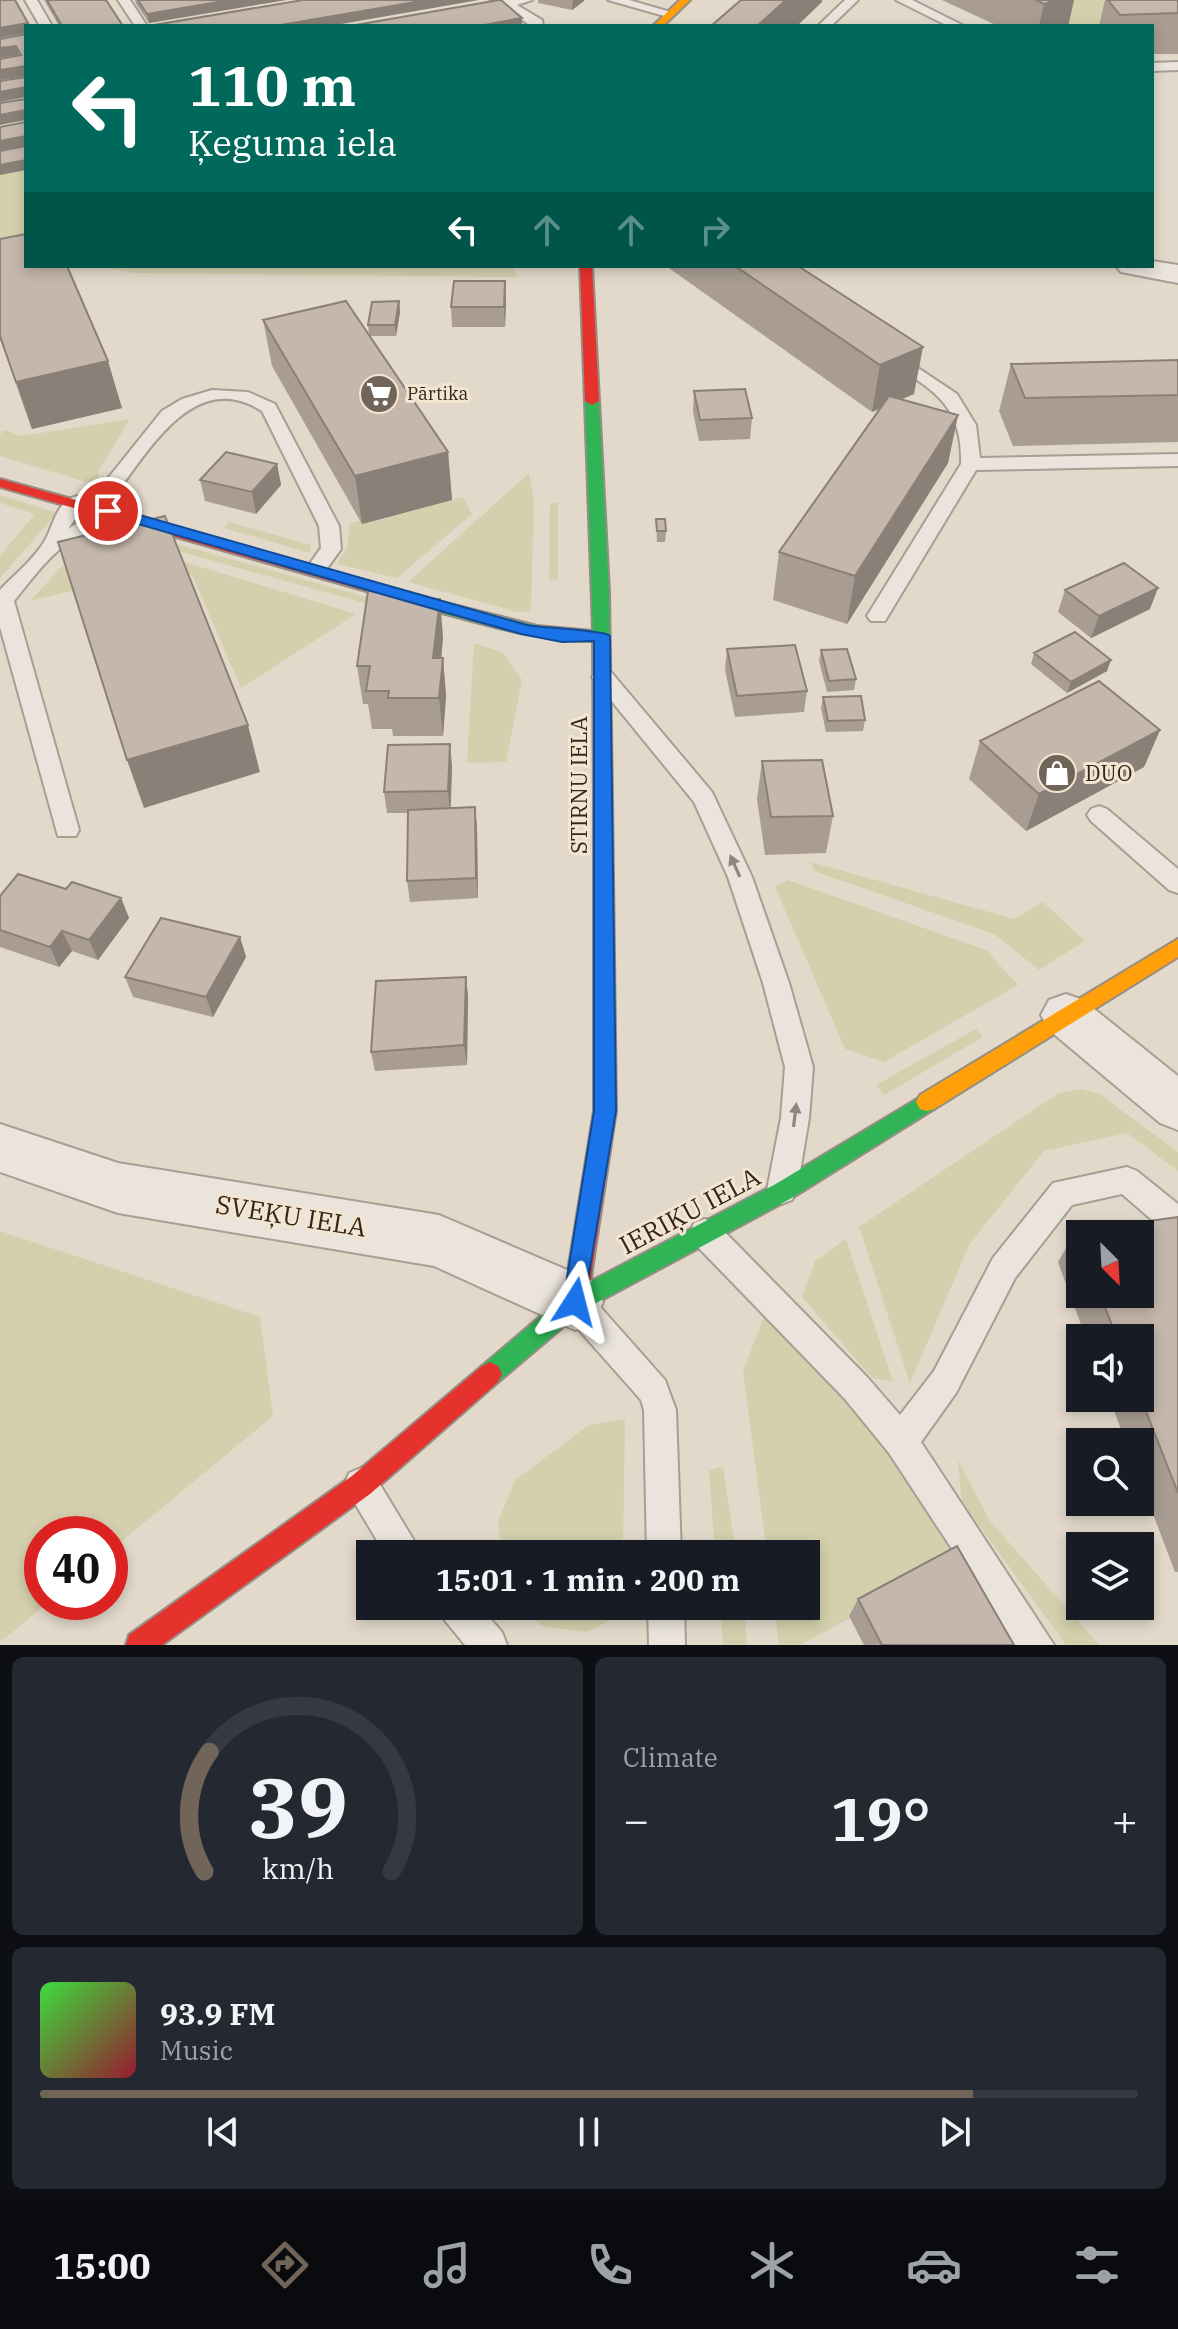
<!DOCTYPE html>
<html lang="en">
<head>
<meta charset="utf-8">
<style>
  :root { --surface:#171b24; --page:#242831; --text:#f1f3f6; --muted:#9ea1a6; --line:#363941; --accent:#71655a }
  body { margin:0; font-family:"IBM Plex Serif",serif; background:var(--page); color:var(--text); height:100vh; display:flex; flex-direction:column; font-size:30px; white-space:nowrap }
  * { box-sizing:border-box; margin:0 }
  p { font-size:26px; color:var(--muted) }
  .icon { flex:none; width:44px; height:44px; fill:none; stroke:currentColor; stroke-width:2; stroke-linecap:round; stroke-linejoin:round }
  .map { position:relative; height:1645px; overflow:hidden }
  .drawer { display:flex; flex-direction:column; gap:12px; padding:12px; background:#0d0f14; flex:1 }
  .drawer>* { flex:none }
  .top-card { position:absolute; left:24px; top:24px; width:1130px; height:244px; border-radius:0px; box-shadow:0 4px 12px #0003; background:#00695c; color:#fff; overflow:hidden }
  .needle { width:52px; rotate:156deg }
  .tools { position:absolute; left:1066px; top:1220px; display:grid; gap:16px }
  .tools a { display:grid; place-items:center; width:88px; height:88px; border-radius:0px; background:var(--surface); box-shadow:0 4px 12px #0003; font-size:40px }
  .speed { position:absolute; left:24px; top:1516px; display:flex; gap:16px; font-size:40px; font-weight:700; text-align:center }
  .speed>* { display:grid; place-content:center; width:104px; height:104px; border-radius:50%; background:var(--surface); box-shadow:0 4px 12px #0003; line-height:1 }
  .speed .limit { border:12px solid #d22; background:#fff; color:#111 }
  .pin { position:absolute; display:grid; place-items:center; width:68px; height:68px; color:#fff; margin:-34px; border:4px solid #fff; border-radius:50%; box-shadow:0 2px 8px #0007 }
  .me { position:absolute; width:88px; margin:-44px; rotate:9deg; stroke-linejoin:round; filter:drop-shadow(0 0 6px #0008) }
  .turn { display:flex; align-items:center; gap:28px; height:168px; padding:0 32px; font-size:36px }
  .turn .icon { width:104px; height:104px; stroke-width:2.5 }
  .turn b { display:block; font-size:56px; line-height:68px }
  .lanes { display:flex; align-items:center; height:76px; padding:0 32px; background:#0003; justify-content:center; gap:40px; direction:ltr }
  .lanes .off { opacity:.35 }
  .big { font-size:60px; font-weight:800; line-height:1.1 }
  .drawer .card { flex:1; display:flex; flex-direction:column; justify-content:center; gap:12px; min-width:0; padding:0 28px; border-radius:12px; background:var(--page) }
  .drawer .dial { align-items:center; gap:0 }
  .dial svg { height:208px; overflow:visible; fill:none; stroke:var(--line); stroke-width:7; stroke-linecap:round; text-anchor:middle }
  .dial text { fill:var(--text); stroke:none }
  .song { display:flex; align-items:center; gap:24px }
  .cover { width:96px; height:96px; border-radius:12px; background:linear-gradient(135deg,hsl(120 70% 55%),hsl(350 70% 35%)) }
  .played { height:8px; border-radius:4px; background:linear-gradient(90deg,var(--accent) 85%,var(--line) 85%) }
  .keys { display:flex; justify-content:space-around; direction:ltr }
  .heat { display:flex; justify-content:space-between; align-items:center; font-size:44px; direction:ltr }
  .drawer .tiles { flex:1; display:grid; gap:12px; grid-template-columns:1fr 1fr }
  .card:last-child { grid-column:span 2 }
  .trip { position:absolute; left:356px; top:1540px; width:464px; height:80px; border-radius:0px; background:var(--surface); box-shadow:0 4px 12px #0003; font-weight:800; line-height:80px; text-align:center }
  .tabs { display:flex; height:128px; justify-content:space-around; align-items:center; background:#090b0e; color:var(--muted) }
  .tabs .icon { width:56px; height:56px }
  .tabs .on { color:var(--accent) }
  .tabs b { font-size:36px; color:var(--text) }
  .map>svg:first-child { display:block }
  .green { fill:#d4d0ad }
  .lines { fill:none; stroke-linecap:round; stroke-linejoin:round }
  .lane-casing { stroke:#a79e94; stroke-width:4 }
  .street-casing { stroke:#a79e94; stroke-width:4 }
  .fast-casing { stroke:#968e84; stroke-width:4 }
  .slow-casing { stroke:#968e84; stroke-width:4 }
  .jam-casing { stroke:#968e84; stroke-width:4 }
  .lane { fill:#eae4dc; fill-rule:evenodd }
  .street { fill:#eae4dc; fill-rule:evenodd }
  .fast { fill:#30b455; fill-rule:evenodd }
  .slow { fill:#ff9f0a; fill-rule:evenodd }
  .jam { fill:#e5322d; fill-rule:evenodd }
  .wall { fill:#a99d93; fill-rule:evenodd }
  .shaded-wall { fill:#8a8078 }
  .building { fill:#c5b7ab; stroke:#8a8078; stroke-width:2 }
  .oneway { fill:#8f857c }
  .route { fill:#1a73e8; stroke:#114b97; stroke-width:2 }
  .labels { text-anchor:middle; stroke-width:6; stroke-linejoin:round; paint-order:stroke }
  .far-poi-label { font-size:18px; fill:#34261d; stroke:#f3e6d0; text-anchor:start }
  .poi-label { font-size:22px; fill:#34261d; stroke:#f3e6d0; text-anchor:start }
  .street-label { font-size:22px; fill:#34261d; stroke:#f3e6d0 }
  .near-street-label { font-size:26px; fill:#34261d; stroke:#f3e6d0 }
</style>
</head>
<body>
<div class="map">
<svg width="1178" height="1645" viewBox="0 0 1178 1645">
  <rect width="100%" height="100%" fill="#e2d9ca"/>
  <path class="green" d="M990,0h124l9,3 -25,23h-51z
    M26,170v82l-26,-6v-71z
    M97,266h417l3,11 -383,-4z
    M130,419l-32,53 2,9 -4,4 -96,-29v-21l4,-5 17,6z
    M529,473l5,28 -3,110 -14,1 -109,-30z
    M0,495l57,18 -57,65v-22l35,-42 -35,-11z
    M463,497l9,17 -75,64 -60,-14 10,-16 3,-25z
    M550,503h8v76l-9,1z
    M229,522l82,23 -1,8 -86,-25z
    M105,524l294,82 5,8 -305,-85z
    M92,534l264,80 -115,74 -48,-111 -15,-13 -148,37z
    M474,643l28,9 20,28 -16,82 -39,1z
    M811,862l203,57 29,-17 42,39 -46,29 -45,-36 -180,-63z
    M788,880l198,70 32,35 -134,77 -39,-13 -70,-162z
    M976,1029l7,8 -99,58 -8,-10z
    M1080,1089l18,4 80,59v19l-51,-38 -83,18 -75,94 -59,138 -51,-156 200,-134z
    M0,1231l260,86 13,99 -163,135v-17h-68v68h7l-49,40z
    M846,1239l47,142 -21,-3 -70,-81 13,-36z
    M766,1311l88,96 108,150 -162,88h-21l-5,-39h32v-52h-39l-24,-183z
    M625,1419l-2,135h-122l-3,-32 17,-42 74,-55z
    M958,1460l32,61 109,124h-33l-104,-143z
    M723,1467l13,87h-21l-6,-84z
    M514,1606h108v8l-35,18 -42,-5z
    M720,1606h24l3,39h-24z"/>
  <g class="lines">
    <g class="lane-casing">
      <path id="lane" d="M25,0h12l15,26h-12z
        M118,0h12l17,26h-12z
        M497,0h35l-15,5 25,15 1,6h-12l-27,-19 -31,6 -6,-4z
        M608,0h21l45,13 -6,4z
        M845,0h13l-27,26h-13z
        M896,0h16l52,26h-16z
        M1178,62v8l-26,1v-8z
        M891,350l66,44 19,31 4,33 198,-4v12l-202,4 -91,151h-14l-4,-5 94,-152c2,-61 -30,-75 -76,-105v-8z
        M212,390l36,2 27,12 64,122 2,23 -18,25h-14l-3,-5 15,-21 -2,-22 -57,-115c-72,-46 -118,50 -155,94l8,2 3,4c-16,20 -40,23 -58,38 -17,14 -32,35 -46,52l65,229 -3,6h-18l-58,-209v-37c14,-15 34,-31 44,-48 10,-16 11,-40 33,-46l10,6 -19,27 26,-16 -9,-6 77,-96 20,-12z
        M603,669l8,3 101,120 40,85 37,106 24,84 -4,51 -12,72 -5,10 -10,4 -10,-4 -5,-10 14,-72 4,-51 -22,-84 -35,-106 -34,-75 -102,-125z
        M1099,806l8,3 71,60v24l-9,-3 -78,-69 -4,-6 4,-6z
        M1127,1167l10,4 41,33v33l-11,-4 -45,-39 -50,11 -57,73 -59,115 -35,49 133,203h-39l-126,-192 -44,-54 -151,-156 -4,-10 4,-10 11,-4 11,4 151,154 33,38 34,-44 59,-113 60,-75z
        M575,1287l11,4 79,89 11,30 5,144h-34l-3,-144 -3,-10 -77,-87 -4,-11 4,-11z
        M361,1468l12,5 49,81h-37l-41,-69 5,-12z
        M437,1606h42l23,26 5,13h-42l-22,-27z
        M648,1606h36l1,39h-36z"/>
    </g>
    <g class="street-casing">
      <path id="street" d="M1152,261l26,4v18l-57,-11 -5,-6h36z
        M1066,994l17,6 95,76v54l-18,-7 -111,-93 -8,-15 8,-15z
        M0,1124l118,39 321,52 156,67 8,20 -8,20 -20,8 -141,-64 -316,-53 -118,-41z"/>
    </g>
    <g class="fast-casing">
      <path id="fast" d="M592,397l7,4 10,191 3,207 -9,7 -9,-7 -1,-158c-58,0 -113,-18 -169,-33l-2,-4 8,-5 107,27 56,5 -8,-230z
        M927,1093l7,2 4,7 -4,7 -144,90 -207,111 -85,72 -8,4 -8,-4 -4,-8 4,-8 85,-72 207,-109z"/>
    </g>
    <g class="slow-casing">
      <path id="slow" d="M680,0h10l-27,26h-10z
        M1178,939v18l-244,152 -7,2 -7,-2 -4,-7 4,-7z"/>
    </g>
    <g class="jam-casing">
      <path id="jam" d="M580,266h12l7,135 -7,4 -7,-4z
        M0,479l436,121 2,4 -8,5 -430,-122z
        M603,792l9,7 4,312 -29,191 -4,8 -8,3 -8,-3 -4,-8 31,-191v-312z
        M490,1362l8,4 4,8 -4,8 -128,112 -208,151h-36l3,-10 223,-159 130,-110z"/>
    </g>
    <use href="#lane" class="lane"/>
    <use href="#street" class="street"/>
    <use href="#fast" class="fast"/>
    <use href="#slow" class="slow"/>
    <use href="#jam" class="jam"/>
  </g>
  <path class="wall" d="M44,0h62l17,26h-64z
    M135,0h151l-137,23 -13,-19z
    M538,0h46v1l-12,9 -34,-7z
    M942,0h132l-6,26h-70z
    M1105,0h73v54h-26v-28h-53z
    M0,239l122,169 -90,21 -32,-90z
    M666,266h132l116,128 -13,5 57,16 -10,48 -101,161 -74,-24 6,-48 101,-144 -8,4z
    M505,281l1,20 -1,26h-53l-1,-20z
    M399,301l1,11 -4,24h-26l78,116 4,48 -90,24 -90,-158 -9,-46 106,14 -1,-9z
    M1178,360v82l-165,4 -14,-35 12,-47z
    M694,391l58,27 -2,21 -51,2 -6,-29z
    M277,464l4,21 -25,29 -51,-13 -5,-21z
    M656,519l10,12 -1,11h-8z
    M1065,590l85,19 -59,29 -33,-26z
    M404,599l39,38 -2,21h2l3,38 -3,40h-50l-1,-7h-20l-4,-25h-5l-6,-38z
    M727,649l80,42 -3,21 -69,5 -10,-47z
    M821,650l35,29 -2,11 -27,2 -8,-31z
    M1034,653l73,18 -40,22 -36,-29z
    M823,697l42,23 -2,11 -37,1 -5,-24z
    M1160,730l-16,37 -118,64 -57,-52 11,-38z
    M762,761l71,55 -7,37 -61,2 -8,-56z
    M452,765l-1,43 24,-1 2,21 1,70 -68,4 -3,-21 1,-68h-21l-3,-21z
    M0,896l121,2 8,20 -31,42 -26,-9 -13,16 -59,-20z
    M240,937l6,20 -33,60 -80,-20 -8,-20z
    M466,977l2,20 -1,68 -92,6 -4,-19z
    M1178,1217v355h-3l-35,-92v-38h-14l-17,-44h31v-60h-54l-28,-76 18,-31zM1080,1234l60,60h-60z
    M858,1599l156,46h-150l-15,-29z"/>
  <path class="shaded-wall" d="M230,0h56l-137,23 -2,-9z
    M427,0h52l-149,26h-55z
    M573,0h11v1l-12,9z
    M786,0h36v2l-25,24h-40z
    M1056,0h18l-6,26h-29l5,-22z
    M522,18v8h-43z
    M28,23v3h-2v7l-26,5v-10z
    M16,46l3,9 -19,3v-10z
    M26,66v10l-26,4v-10z
    M26,87v10l-26,5v-10z
    M26,110v10l-26,5v-10z
    M26,136v10l-26,5v-10z
    M26,160v10l-26,5v-10z
    M505,281l1,20 -1,26 -1,-20z
    M399,301l1,11 -4,24 -1,-11z
    M923,347l-9,47 -42,18 8,-47z
    M108,361l14,47 -90,21 -16,-47z
    M958,415l-10,48 -101,161 8,-48z
    M448,452l4,48 -90,24 -7,-48z
    M277,464l4,21 -25,29 -4,-22z
    M1158,588l-8,21 -59,29 8,-22z
    M440,599l3,38 -5,59 -5,-38z
    M443,658l3,38 -3,40 -4,-38z
    M1111,660l-4,11 -40,22 4,-11z
    M248,725l12,47 -116,36 -17,-48z
    M1160,730l-16,37 -118,64 13,-37z
    M450,744l2,21 -2,47 -2,-21z
    M475,807l2,21 1,70 -2,-20z
    M121,898l8,20 -31,42 -9,-20z
    M62,931l10,20 -13,16 -9,-20z
    M240,937l6,20 -33,60 -7,-20z
    M466,977l2,20 -1,68 -3,-20z"/>
  <path class="building" d="M0,0h15l13,23 -28,5z
    M47,0h59l17,26h-61z
    M138,0h92l-83,14z
    M303,0h124l-152,26h-120l-1,-1z
    M499,0h2l21,18 -43,8h-129z
    M741,0h45l-29,26h-46z
    M1036,0h20l-12,4z
    M1108,0h70v13l-58,2z
    M26,34v32l-26,4v-11l21,-4 -5,-9 -16,2v-9z
    M26,77v10l-26,5v-11z
    M26,99v11l-26,5v-12z
    M26,122v14l-26,5v-14z
    M26,146v14l-26,5v-14z
    M26,234v32h41l41,95 -92,21 -16,-46v-97z
    M735,266h63l125,81 -43,18z
    M454,281h51l-1,26h-53z
    M346,301l102,151 -93,24 -92,-156z
    M399,301l-4,24h-27l4,-23z
    M1178,360v35l-153,3 -14,-34z
    M745,389l7,29 -52,2 -6,-29z
    M889,396l69,19 -103,161 -76,-24z
    M226,452l51,12 -25,28 -52,-12z
    M165,516l83,209 -121,35 -69,-218z
    M656,519h9l1,12h-9z
    M1124,563l34,25 -59,28 -34,-26z
    M368,591h35l-1,8h38l-7,59h10l-4,40h-51l1,-7h-23l4,-25h-13z
    M1075,632l36,28 -40,22 -37,-29z
    M795,645l12,46 -70,5 -10,-47z
    M847,649l9,30 -27,2 -8,-31z
    M1099,681l61,49 -121,64 -59,-53z
    M861,696l4,24 -37,1 -5,-24z
    M450,744l-2,47 -64,1 4,-47z
    M822,760l11,56 -62,1 -9,-56z
    M475,807l1,71 -69,3 1,-71z
    M18,874l48,15 6,-7 49,16 -32,42 -27,-9 -12,16 -50,-17v-34z
    M161,918l79,19 -34,60 -81,-20z
    M466,977l-2,68 -93,7 5,-71z
    M1178,1217v276l-38,-97v-58h-23l-17,-44h40v-60h-60v9l-4,-12z
    M957,1546l57,99h-132l-24,-46z"/>
  <defs><path id="oneway-solid" d="M-6-.8H1V-3.2L6.5 0L1 3.2V.8H-6Z" transform="scale(2)"/></defs>
  <g class="oneway">
    <use href="#oneway-solid" transform="translate(735 866) rotate(-114)"/>
    <use href="#oneway-solid" transform="translate(795 1115) rotate(-83)"/>
  </g>
  <path class="route" d="M108,506l419,119c15,3 77,5 83,11l6,475 -33,199 -8,3 -8,-3 -4,-8 31,-191v-470l-32,1 -41,-8 -418,-120 -2,-3z"/>
  <defs>
    <g id="supermarket-disc" transform="scale(2)"><circle r="9.5" fill="#71655a" stroke="#f3e6d0"/><path d="M-6-5.5h2.5l.6 2H6L4.5 2H-2.5L-4.4-4H-6ZM-1.5 3.2a1.3 1.3 0 1 0 .1 0ZM3 3.2a1.3 1.3 0 1 0 .1 0Z" fill="#fff"/></g>
    <g id="shop-disc" transform="scale(2)"><circle r="9.5" fill="#71655a" stroke="#f3e6d0"/><path d="M-5-2.5h2.3a2.7 3.5 0 0 1 5.4 0H5L5.5 6h-11ZM-1.5-2.5h3a1.5 2.3 0 0 0-3 0Z" fill="#fff"/></g>
  </defs>
  <g fill-rule="evenodd">
    <use href="#supermarket-disc" x="379" y="394"/>
    <use href="#shop-disc" x="1057" y="773"/>
  </g>
  <g class="labels">
    <g class="far-poi-label">
      <text x="407" y="400">Pārtika</text>
    </g>
    <g class="poi-label">
      <text x="1085" y="781">DUO</text>
    </g>
    <g class="street-label">
      <text transform="translate(579 785) rotate(-90)" y="8">STIRNU IELA</text>
    </g>
    <g class="near-street-label">
      <text transform="translate(690 1211) rotate(-28)" y="9">IERIĶU IELA</text>
      <text transform="translate(291 1216) rotate(9)" y="9">SVEĶU IELA</text>
    </g>
  </g>
</svg>
<div class="tools">
<a><svg class="needle" viewBox="-14 -14 28 28"><path d="M0-13l5 13h-10z" fill="#e53935"/><path d="M0 13l5-13h-10z" fill="#9ea1a6"/></svg></a>
<a><svg class="icon" aria-label="sound" viewBox="0 0 24 24"><path d="M4 9h4l5-4v14l-5-4H4zM17 9q2 3 0 6"/></svg></a>
<a><svg class="icon" aria-label="search" viewBox="0 0 24 24"><circle cx="10" cy="10" r="6"/><path d="M15 15l6 6"/></svg></a>
<a><svg class="icon" aria-label="layers" viewBox="0 0 24 24"><path d="M12 4l9 5-9 5-9-5zM3 14l9 5 9-5"/></svg></a>
</div>
<div class="speed"><div class="limit">40</div></div>
<div class="pin" style="left:108px;top:511px;background:#d93025"><svg class="icon" aria-label="arrive" viewBox="0 0 24 24"><path d="M6 21V4h12l-3 4 3 4H6"/></svg></div>
<svg class="me" style="left:575px;top:1302px" viewBox="-20 -20 40 40"><path d="M0-17L14 15 0 8-14 15z" fill="#1a73e8" stroke="#fff" stroke-width="4"/></svg>
<div class="trip">15:01 · 1 min · 200 m</div>
<div class="top-card">
<div class="turn"><svg class="icon" aria-label="left" viewBox="0 0 24 24"><path d="M17 20v-9H6M10 6l-5 5 5 5"/></svg><div><b>110 m</b>Ķeguma iela</div></div>
<div class="lanes"><svg class="icon" aria-label="left" viewBox="0 0 24 24"><path d="M17 20v-9H6M10 6l-5 5 5 5"/></svg><svg class="icon off" aria-label="ahead" viewBox="0 0 24 24"><path d="M12 20V5M6 11l6-6 6 6"/></svg><svg class="icon off" aria-label="ahead" viewBox="0 0 24 24"><path d="M12 20V5M6 11l6-6 6 6"/></svg><svg class="icon off" aria-label="right" viewBox="0 0 24 24"><path d="M7 20v-9h11M14 6l5 5-5 5"/></svg></div>
</div>
</div>
<section class="drawer">
<div class="tiles">
<div class="card dial"><svg viewBox="0 0 100 80">
<path d="M14 69A42 42 0 1 1 86 69"/>
<path d="M14 69A42 42 0 0 1 16 23" stroke="#71655a"/>
<text x="50" y="56" font-size="32" font-weight="700">39</text>
<text x="50" y="72" font-size="11">km/h</text>
</svg></div>
<div class="card"><p>Climate</p>
<div class="heat"><a>−</a><b class="big">19°</b><a>+</a></div>
</div>
<div class="card">
<div class="song"><i class="cover"></i><div><b>93.9 FM</b><p>Music</p></div></div>
<div class="played"></div>
<div class="keys"><svg class="icon" aria-label="previous" viewBox="0 0 24 24"><path d="M18 5L8 12l10 7zM5 5v14"/></svg><svg class="icon" aria-label="pause" viewBox="0 0 24 24"><path d="M8 5v14M16 5v14"/></svg><svg class="icon" aria-label="next" viewBox="0 0 24 24"><path d="M6 5l10 7-10 7zM19 5v14"/></svg></div>
</div>
</div>
</section>
<nav class="tabs">
<b>15:00</b>
<svg class="icon on" aria-label="directions" viewBox="0 0 24 24"><path d="M12 3l9 9-9 9-9-9zM9 14v-3h6M13 9l2 2-2 2"/></svg>
<svg class="icon" aria-label="music" viewBox="0 0 24 24"><path d="M9 18V5l10-2v13"/><circle cx="6" cy="18" r="3"/><circle cx="16" cy="16" r="3"/></svg>
<svg class="icon" aria-label="phone" viewBox="0 0 24 24"><path d="M5 4h4l2 5-3 2q2 4 5 5l2-3 5 2v4C11 20 4 13 5 4z"/></svg>
<svg class="icon" aria-label="climate" viewBox="0 0 24 24"><path d="M12 3v18M4 7l16 10M4 17L20 7"/></svg>
<svg class="icon" aria-label="car" viewBox="0 0 24 24"><path d="M5 17H2v-5l4-1 3-4h7l3 4 3 1v5h-3M9 17h6M6 11h13"/><circle cx="7" cy="17" r="2"/><circle cx="17" cy="17" r="2"/></svg>
<svg class="icon" aria-label="filters" viewBox="0 0 24 24"><path d="M4 7h16M4 17h16"/><circle cx="9" cy="7" r="2"/><circle cx="15" cy="17" r="2"/></svg>
</nav>
</body>
</html>
